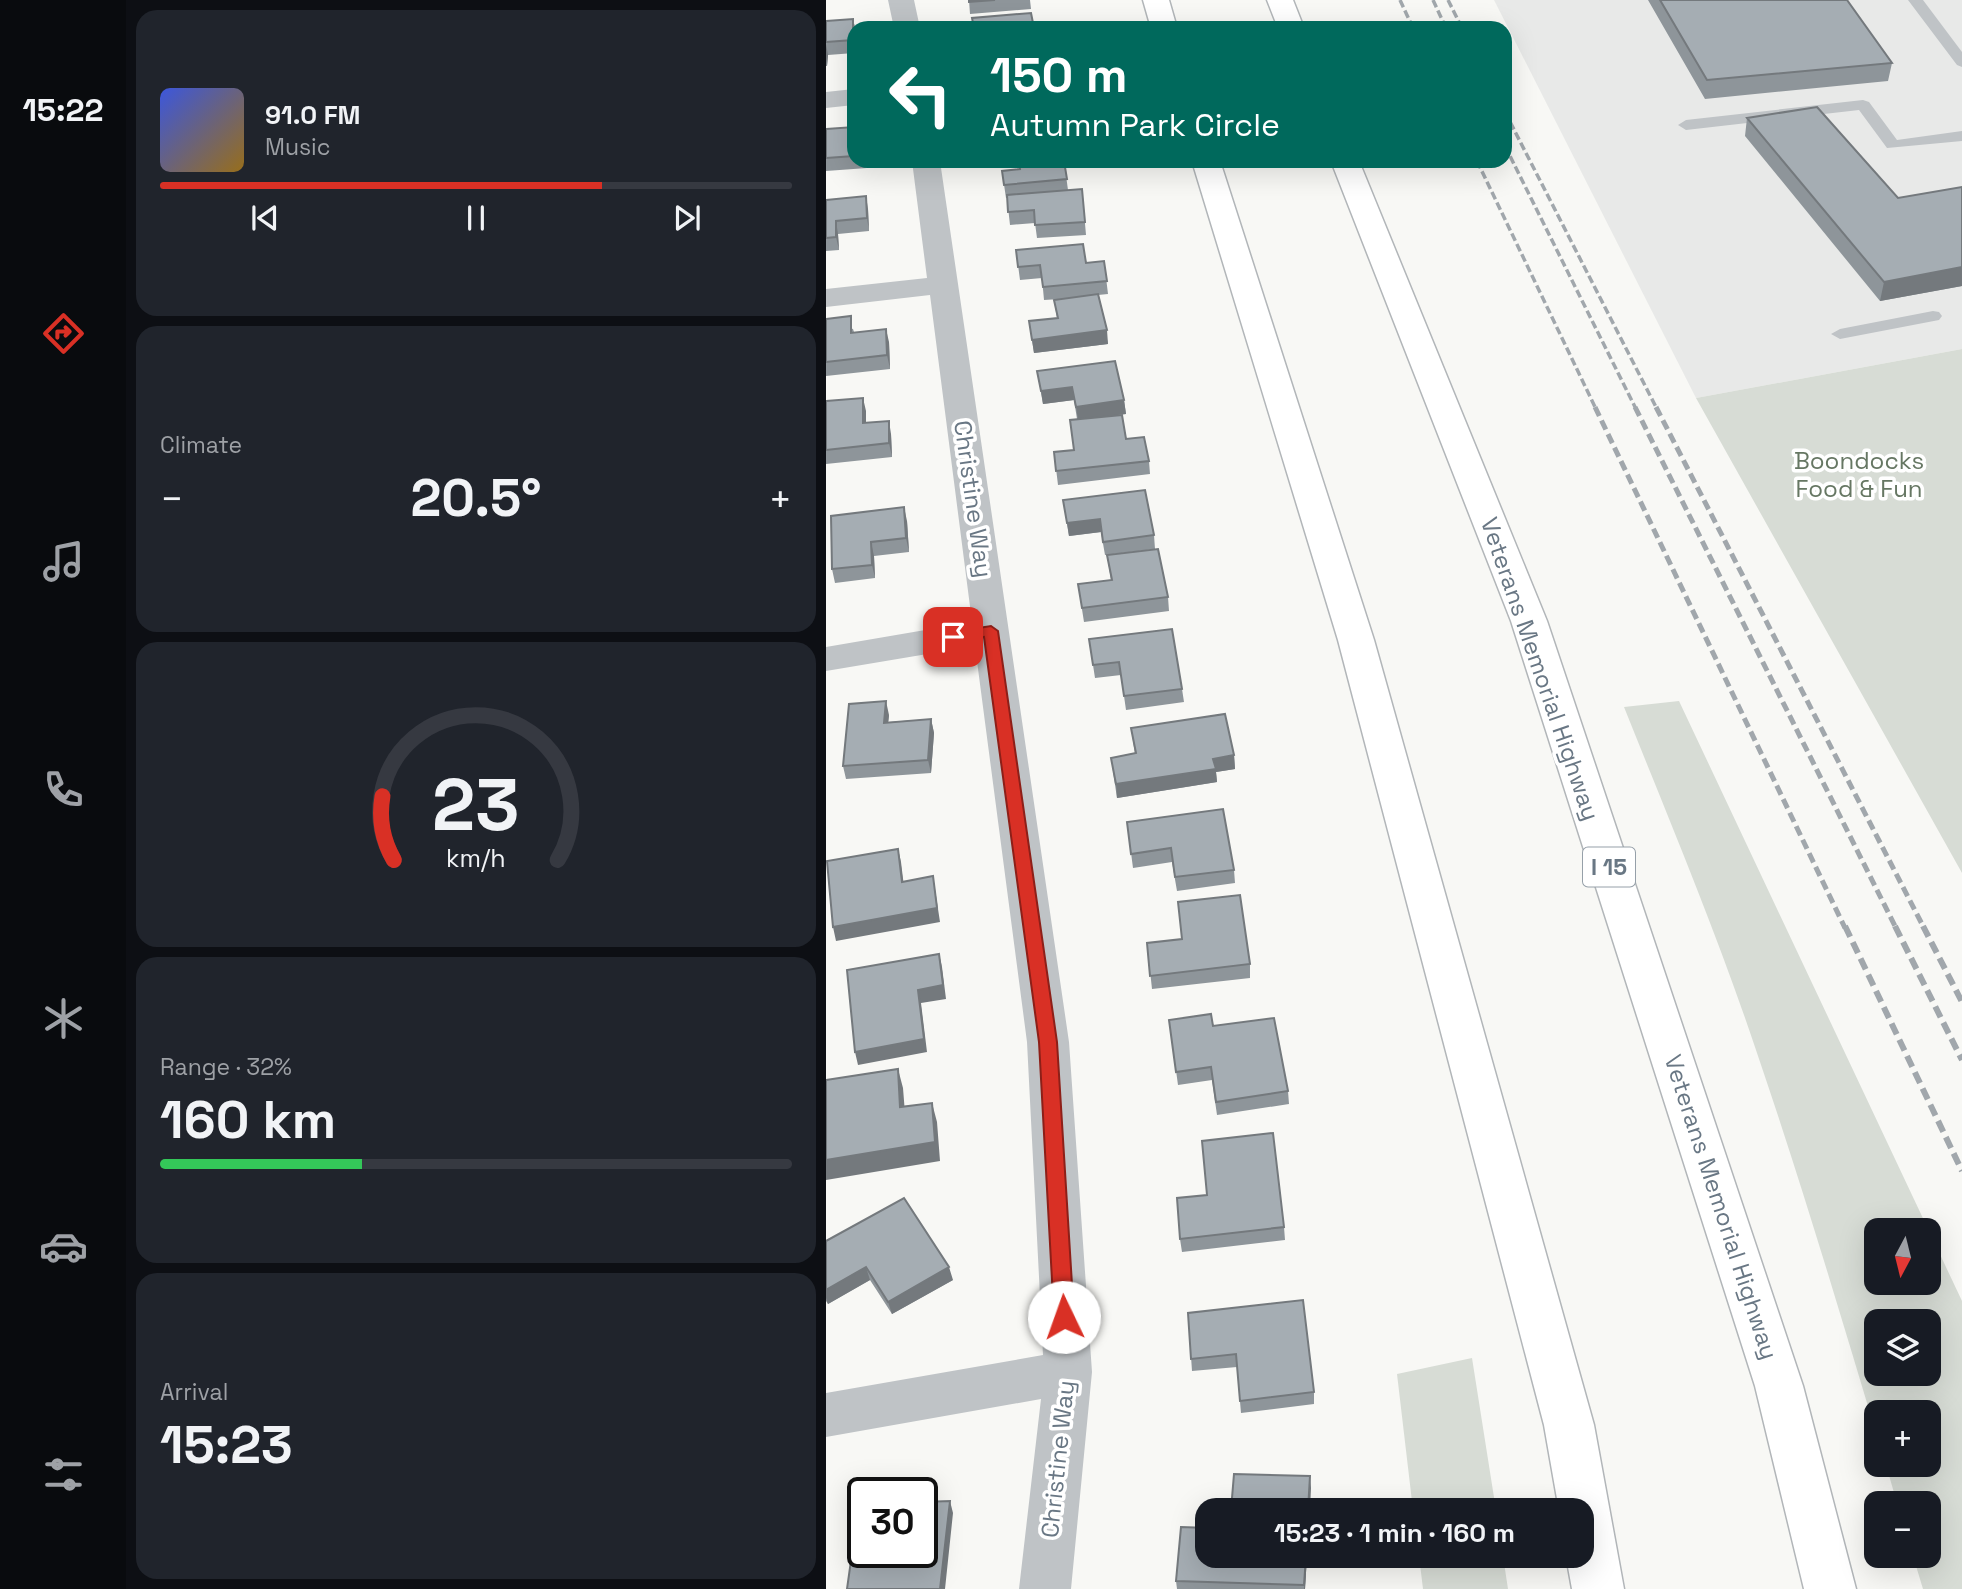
<!DOCTYPE html>
<html lang="en">
<head>
<meta charset="utf-8">
<style>
  :root { --surface:#171b24; --page:#20242c; --text:#f1f3f6; --muted:#9ea1a6; --line:#363941; --accent:#d93025 }
  body { margin:0; font-family:"Space Grotesk",sans-serif; background:var(--page); color:var(--text); height:100vh; display:flex; flex-direction:column; font-size:26px; white-space:nowrap }
  * { box-sizing:border-box; margin:0 }
  p { font-size:23px; color:var(--muted) }
  .icon { flex:none; width:38px; height:38px; fill:none; stroke:currentColor; stroke-width:2; stroke-linecap:round; stroke-linejoin:round }
  .map { position:relative; flex:1; overflow:hidden }
  .drawer { display:flex; flex-direction:column; gap:10px; padding:10px; background:#0d0f14; width:700px }
  .drawer>* { flex:none }
  .banner { position:absolute; left:21px; top:21px; width:665px; height:147px; border-radius:21px; box-shadow:0 7px 28px #0002; background:#00695c; color:#fff; overflow:hidden }
  .needle { width:46px; rotate:187deg }
  .controls { position:absolute; left:1038px; top:1218px; display:grid; gap:14px }
  .controls a { display:grid; place-items:center; width:77px; height:77px; border-radius:14px; background:var(--surface); box-shadow:0 7px 28px #0002; font-size:35px }
  .speed { position:absolute; left:21px; top:1477px; display:flex; gap:14px; font-size:35px; font-weight:700; text-align:center }
  .speed>* { display:grid; place-content:center; width:91px; height:91px; border-radius:50%; background:var(--surface); box-shadow:0 7px 28px #0002; line-height:1 }
  .speed .limit { border:4px solid #111; border-radius:10px; background:#fff; color:#111 }
  .pin { position:absolute; display:grid; place-items:center; width:60px; height:60px; color:#fff; margin:-30px; border-radius:14px; box-shadow:0 4px 10px #0006 }
  .me { position:absolute; width:77px; margin:-38px; rotate:357deg; stroke-linejoin:round; filter:drop-shadow(0 0 5px #0008) }
  .turn { display:flex; align-items:center; gap:24px; height:147px; padding:0 28px; font-size:32px }
  .turn .icon { width:91px; height:91px; stroke-width:2.5 }
  .turn b { display:block; font-size:49px; line-height:60px }
  .big { font-size:52px; font-weight:800; line-height:1.1 }
  .drawer .tile { flex:1; display:flex; flex-direction:column; justify-content:center; gap:10px; min-width:0; padding:0 24px; border-radius:21px; background:var(--page) }
  .drawer .dial { align-items:center; gap:0 }
  .dial svg { height:182px; overflow:visible; fill:none; stroke:var(--line); stroke-width:7; stroke-linecap:round; text-anchor:middle }
  .dial text { fill:var(--text); stroke:none }
  .song { display:flex; align-items:center; gap:21px }
  .cover { width:84px; height:84px; border-radius:10px; background:linear-gradient(135deg,hsl(230 70% 55%),hsl(40 70% 35%)) }
  .played { height:7px; border-radius:4px; background:linear-gradient(90deg,var(--accent) 70%,var(--line) 70%) }
  .keys { display:flex; justify-content:space-around; direction:ltr }
  .heat { display:flex; justify-content:space-between; align-items:center; font-size:38px; direction:ltr }
  .charge { height:10px; border-radius:5px; background:linear-gradient(90deg,#34c759 32%,var(--line) 0) }
  .trip { position:absolute; left:369px; top:1498px; width:399px; height:70px; border-radius:21px; background:var(--surface); box-shadow:0 7px 28px #0002; font-weight:800; line-height:70px; text-align:center }
  main { display:flex; flex:1; min-height:0 }
  .tabs { display:flex; flex-direction:column; width:126px; justify-content:space-around; align-items:center; background:#090b0e; color:var(--muted) }
  .tabs .icon { width:49px; height:49px }
  .tabs .active { color:var(--accent) }
  .tabs b { font-size:32px; color:var(--text) }
  .map>svg:first-child { display:block }
  .built { fill:#e8e9e8 }
  .green { fill:#d7dcd5; fill-rule:evenodd }
  .lines { fill:none; stroke-linecap:round; stroke-linejoin:round }
  .motorway-casing { stroke:#b2b6b9; stroke-width:3 }
  .service { fill:#bfc3c6; fill-rule:evenodd }
  .minor { fill:#bfc3c6; fill-rule:evenodd }
  .motorway { fill:#fff; fill-rule:evenodd }
  .rail-far2 { stroke:#a1a7ac; stroke-width:3.5; stroke-dasharray:8 3.5; stroke-linecap:butt }
  .rail-far1 { stroke:#a1a7ac; stroke-width:5; stroke-dasharray:10 5; stroke-linecap:butt }
  .rail { stroke:#a1a7ac; stroke-width:6; stroke-dasharray:12 6; stroke-linecap:butt }
  .wall { fill:#8e959a }
  .shaded-wall { fill:#74797d }
  .building { fill:#a5adb3; stroke:#74797d; stroke-width:2 }
  .route { fill:#d93025; stroke:#8d1f18; stroke-width:2 }
  .labels { text-anchor:middle; stroke-width:7; stroke-linejoin:round; paint-order:stroke }
  .shield { fill:#fff; stroke:#96a0a9; stroke-width:2 }
  .shield-label { font-size:23px; font-weight:bold; fill:#697784 }
  .park-label { font-size:24px; fill:#667763; stroke:#fff }
  .street-label { font-size:24px; fill:#697784; stroke:#fff }
</style>
</head>
<body>
<main>
<nav class="tabs">
<b>15:22</b>
<svg class="icon active" aria-label="directions" viewBox="0 0 24 24"><path d="M12 3l9 9-9 9-9-9zM9 14v-3h6M13 9l2 2-2 2"/></svg>
<svg class="icon" aria-label="music" viewBox="0 0 24 24"><path d="M9 18V5l10-2v13"/><circle cx="6" cy="18" r="3"/><circle cx="16" cy="16" r="3"/></svg>
<svg class="icon" aria-label="phone" viewBox="0 0 24 24"><path d="M5 4h4l2 5-3 2q2 4 5 5l2-3 5 2v4C11 20 4 13 5 4z"/></svg>
<svg class="icon" aria-label="climate" viewBox="0 0 24 24"><path d="M12 3v18M4 7l16 10M4 17L20 7"/></svg>
<svg class="icon" aria-label="car" viewBox="0 0 24 24"><path d="M5 17H2v-5l4-1 3-4h7l3 4 3 1v5h-3M9 17h6M6 11h13"/><circle cx="7" cy="17" r="2"/><circle cx="17" cy="17" r="2"/></svg>
<svg class="icon" aria-label="filters" viewBox="0 0 24 24"><path d="M4 7h16M4 17h16"/><circle cx="9" cy="7" r="2"/><circle cx="15" cy="17" r="2"/></svg>
</nav>
<section class="drawer">
<div class="tile">
<div class="song"><i class="cover"></i><div><b>91.0 FM</b><p>Music</p></div></div>
<div class="played"></div>
<div class="keys"><svg class="icon" aria-label="previous" viewBox="0 0 24 24"><path d="M18 5L8 12l10 7zM5 5v14"/></svg><svg class="icon" aria-label="pause" viewBox="0 0 24 24"><path d="M8 5v14M16 5v14"/></svg><svg class="icon" aria-label="next" viewBox="0 0 24 24"><path d="M6 5l10 7-10 7zM19 5v14"/></svg></div>
</div>
<div class="tile"><p>Climate</p>
<div class="heat"><a>−</a><b class="big">20.5°</b><a>+</a></div>
</div>
<div class="tile dial"><svg viewBox="0 0 100 80">
<path d="M14 69A42 42 0 1 1 86 69"/>
<path d="M14 69A42 42 0 0 1 9 41" stroke="#d93025"/>
<text x="50" y="56" font-size="32" font-weight="700">23</text>
<text x="50" y="72" font-size="11">km/h</text>
</svg></div>
<div class="tile"><p>Range · 32%</p><b class="big">160 km</b><div class="charge"></div></div>
<div class="tile"><p>Arrival</p><b class="big">15:23</b></div>
</section>
<div class="map">
<svg width="1136" height="1589" viewBox="0 0 1136 1589">
  <rect width="100%" height="100%" fill="#f8f8f5"/>
  <path class="built" d="M668,0h468v349l-266,49z"/>
  <path class="green" d="M1136,349v524l-266,-475z
    M853,701l283,600v288h-39l-10,-33h15v-53h-31l-11,-38h42v-53h-52v21c-38,-127 -76,-254 -119,-380 -39,-117 -87,-231 -133,-346zM1050,1230h52v53h-52zM1050,1321h52v53h-52z
    M646,1358l24,152h-83l-16,-136z
    M593,1556h84l5,33h-85z"/>
  <g class="lines">
    <g class="motorway-casing">
      <path id="motorway" d="M317,0h26l8,28h-26z
        M441,0h26l11,28h-26z
        M366,161h28l154,479 220,785 30,164h-52l-6,-33h16v-46h-23l-15,-85 -206,-785z
        M505,161h28l188,460 256,765 53,203h-52l-49,-203 -244,-765z"/>
    </g>
    <path class="service" d="M1082,0h15l39,52v15l-5,-2z
      M1037,100l6,2 28,38 65,-9v10l-75,7 -28,-38 -173,20 -8,-5 8,-5z
      M1107,311l6,1 3,4 -3,4 -99,19 -9,-5 9,-5z"/>
    <path class="minor" d="M62,0h26l6,28h-26z
      M28,89v16l-28,3v-16z
      M86,161h28l129,881 23,330 -21,217h-52l22,-190 -215,38v-44l217,-38 -16,-313 -52,-396 -149,25v-24l146,-25 -42,-327 -104,12v-18l101,-11z"/>
    <use href="#motorway" class="motorway"/>
    <path class="rail-far2" d="M574,0l13,28
      M607,0l13,28
      M622,0l14,28
      M679,112l152,297
      M679,146l131,263
      M651,161l119,248"/>
    <path class="rail-far1" d="M769,407l250,521
      M809,407l261,521
      M830,407l268,521"/>
    <path class="rail" d="M1019,926l117,245
      M1069,926l67,134
      M1097,926l39,76"/>
  </g>
  <path class="wall" d="M143,0h61l1,9 -61,5z
    M822,0h199l45,63 -4,18 -183,18z
    M27,19l2,9 -1,25 -26,2 -1,11h-1v-45z
    M921,118l151,80 64,-11v99l-82,15 -135,-165z
    M28,127v34h12l1,7 -41,3v-42z
    M238,161l4,29 14,-1 4,46 -49,3 -2,-15 -25,2 -3,-27h-1l-4,-27 18,-2z
    M0,200l42,9 1,22 -31,3 1,16 -13,1z
    M190,250l70,13 18,-2 4,33 -10,1 10,49 -74,9 -5,-32 28,-3 -3,-18 6,-1 -16,1 -2,-22 -22,2z
    M0,319l27,10 1,3 35,10 1,27 -64,7z
    M211,371l87,29 2,14 -12,1 12,24 23,22 1,13 -92,11 -4,-33 20,-2 3,-31 -3,-19 -31,4z
    M0,401l40,10v12l25,11 1,23 -66,7z
    M237,500l91,35 1,14 -50,6 -4,-23 -32,4z
    M5,516l76,5 2,31 -35,4 1,22 -40,5 -3,-14z
    M281,555l61,42 1,14 -85,11 -6,-38 33,-4z
    M263,639l93,50 2,13 -58,8 -5,-35 -26,3z
    M63,715l-1,7 43,-3 3,14 -3,40 -85,6 -3,-13z
    M305,728l103,27 1,14 -19,3 1,10 -100,16 -6,-40 24,-4z
    M301,822l107,48 1,13 -58,8 -5,-29 -39,6z
    M356,939l68,25v14l-98,11 -5,-46z
    M343,1020l44,6 75,65 1,13 -72,11 -5,-35 -34,5z
    M458,1227l1,13 -103,12 -2,-13z
    M0,1241l127,39 -61,34 -22,-34 -42,24 -2,-3z
    M362,1313l126,79v12l-73,9 -4,-46 -45,4z
    M481,1556l-2,33h-128l-1,-8z"/>
  <path class="shaded-wall" d="M27,19l2,9 -1,20 -1,-8z
    M0,44l2,11 -1,11 -1,-7z
    M40,196l2,13 1,22 -2,-13z
    M10,221l2,13 1,16 -3,-13z
    M1136,267v19l-82,15 4,-19z
    M60,329l3,13 1,27 -3,-14z
    M281,330l1,14 -74,9 -2,-13z
    M246,387l2,13 -31,4 -2,-13z
    M37,398l3,13v26l-3,-14z
    M298,400l2,14 -48,6 -2,-13z
    M63,421l2,13 1,23 -3,-14z
    M78,507l3,14 2,31 -3,-14z
    M274,519l1,13 -32,4 -2,-13z
    M45,542l3,14 1,22 -3,-13z
    M60,701l3,14 -2,21 -3,-13z
    M105,719l3,14 -3,40 -3,-13z
    M408,755l1,14 -19,3 1,10 -100,16 -1,-14 97,-25z
    M72,849l3,13 4,33 -3,-13z
    M107,876l7,46 -104,19 -3,-14z
    M113,954l3,13 4,32 -25,4 6,49 -69,13 -3,-13 63,-62z
    M72,1069l5,19 3,38 -6,-19z
    M106,1103l5,19 3,39 -114,19v-20z
    M40,1267l4,13 -42,24 -2,-6v-8z
    M123,1267l4,13 -61,34 -4,-12z
    M484,1476l1,12 -1,22h-2z
    M124,1501l3,12 -8,76h-5z
    M480,1556h1l-2,33h-1z"/>
  <path class="building" d="M143,0h26l-26,2z
    M834,0h187l45,63 -185,17z
    M205,13l3,15h-60l-2,-10z
    M27,19v21l-27,2v-21z
    M991,107l81,91 64,-11v80l-78,15 -137,-164z
    M28,127v29l-28,2v-29z
    M193,161h45l3,18 -63,6 -2,-14 18,-2z
    M256,189l3,33 -50,3 -1,-15 -26,2 -1,-17z
    M40,196l1,22 -31,3v16l-10,1v-38z
    M257,244l3,19 18,-2 3,20 -64,6 -3,-22 -22,2 -2,-17z
    M272,294l9,36 -75,10 -3,-19 29,-3 -4,-18z
    M25,316v17l35,-4 1,26 -61,7v-43z
    M289,361l9,39 -48,7 -4,-20 -31,4 -4,-20z
    M37,398v25l26,-2v22l-63,7v-49z
    M296,415l4,24 18,-2 5,24 -93,10 -2,-19 20,-2 -4,-30z
    M319,490l9,45 -51,7 -3,-23 -33,4 -4,-23z
    M78,507l2,31 -35,4 1,23 -40,4 -1,-53z
    M332,549l10,48 -86,11 -4,-24 34,-4 -5,-25z
    M346,629l10,60 -58,7 -5,-34 -26,3 -4,-26z
    M60,701l-2,22 47,-4 -3,41 -85,6 6,-62z
    M399,714l9,41 -21,4 3,10 -100,15 -5,-26 25,-5 -5,-25z
    M397,809l11,61 -59,7 -4,-29 -40,6 -4,-32z
    M72,849l4,33 31,-6 4,32 -104,19 -6,-66z
    M414,895l10,69 -100,12 -3,-33 35,-4 -4,-37z
    M113,954l4,31 -25,5 6,49 -69,13 -8,-82z
    M385,1014l2,12 61,-8 14,73 -72,11 -5,-35 -35,5 -7,-52z
    M72,1069l2,38 32,-4 3,39 -109,18v-80z
    M447,1133l11,94 -104,12 -3,-41 30,-3 -5,-54z
    M78,1198l45,69 -61,35 -22,-35 -40,23v-49z
    M477,1300l11,92 -74,9 -4,-47 -45,5 -3,-46z
    M408,1474l76,2 -2,34h-77z
    M124,1501l-10,88h-93l12,-85 4,-1v49h59v-50z
    M355,1527l27,1v28h98l-2,29 -128,-4z"/>
  <path class="route" d="M165,626l7,5 59,411 17,275 -3,6 -7,3 -7,-3 -3,-6 -15,-275 -55,-405 -31,5 -8,-5 8,-5z"/>
  <g class="labels">
    <rect class="shield" x="757" y="847.5" width="52" height="39" rx="5"/>
    <g class="shield-label">
      <text x="783" y="875">I 15</text>
    </g>
    <g class="park-label">
      <text x="1033" y="469">Boondocks<tspan x="1033" dy="28">Food &amp; Fun</tspan></text>
    </g>
    <g class="street-label">
      <text transform="translate(147 499) rotate(82)" y="8">Christine Way</text>
      <text transform="translate(714 669) rotate(71)" y="8">Veterans Memorial Highway</text>
      <text transform="translate(895 1207) rotate(72)" y="8">Veterans Memorial Highway</text>
      <text transform="translate(232 1459) rotate(-84)" y="8">Christine Way</text>
    </g>
  </g>
</svg>
<div class="controls">
<a><svg class="needle" viewBox="-14 -14 28 28"><path d="M0-13l5 13h-10z" fill="#e53935"/><path d="M0 13l5-13h-10z" fill="#9ea1a6"/></svg></a>
<a><svg class="icon" aria-label="layers" viewBox="0 0 24 24"><path d="M12 4l9 5-9 5-9-5zM3 14l9 5 9-5"/></svg></a>
<a>+</a>
<a>−</a>
</div>
<div class="speed"><div class="limit">30</div></div>
<div class="pin" style="left:127px;top:637px;background:#d93025"><svg class="icon" aria-label="arrive" viewBox="0 0 24 24"><path d="M6 21V4h12l-3 4 3 4H6"/></svg></div>
<svg class="me" style="left:238px;top:1317px" viewBox="-20 -20 40 40"><circle r="19" fill="#fff"/><path d="M0-13L10 11 0 6-10 11z" fill="#d93025"/></svg>
<div class="trip">15:23 · 1 min · 160 m</div>
<div class="banner">
<div class="turn"><svg class="icon" aria-label="left" viewBox="0 0 24 24"><path d="M17 20v-9H6M10 6l-5 5 5 5"/></svg><div><b>150 m</b>Autumn Park Circle</div></div>
</div>
</div>
</main>
</body>
</html>
